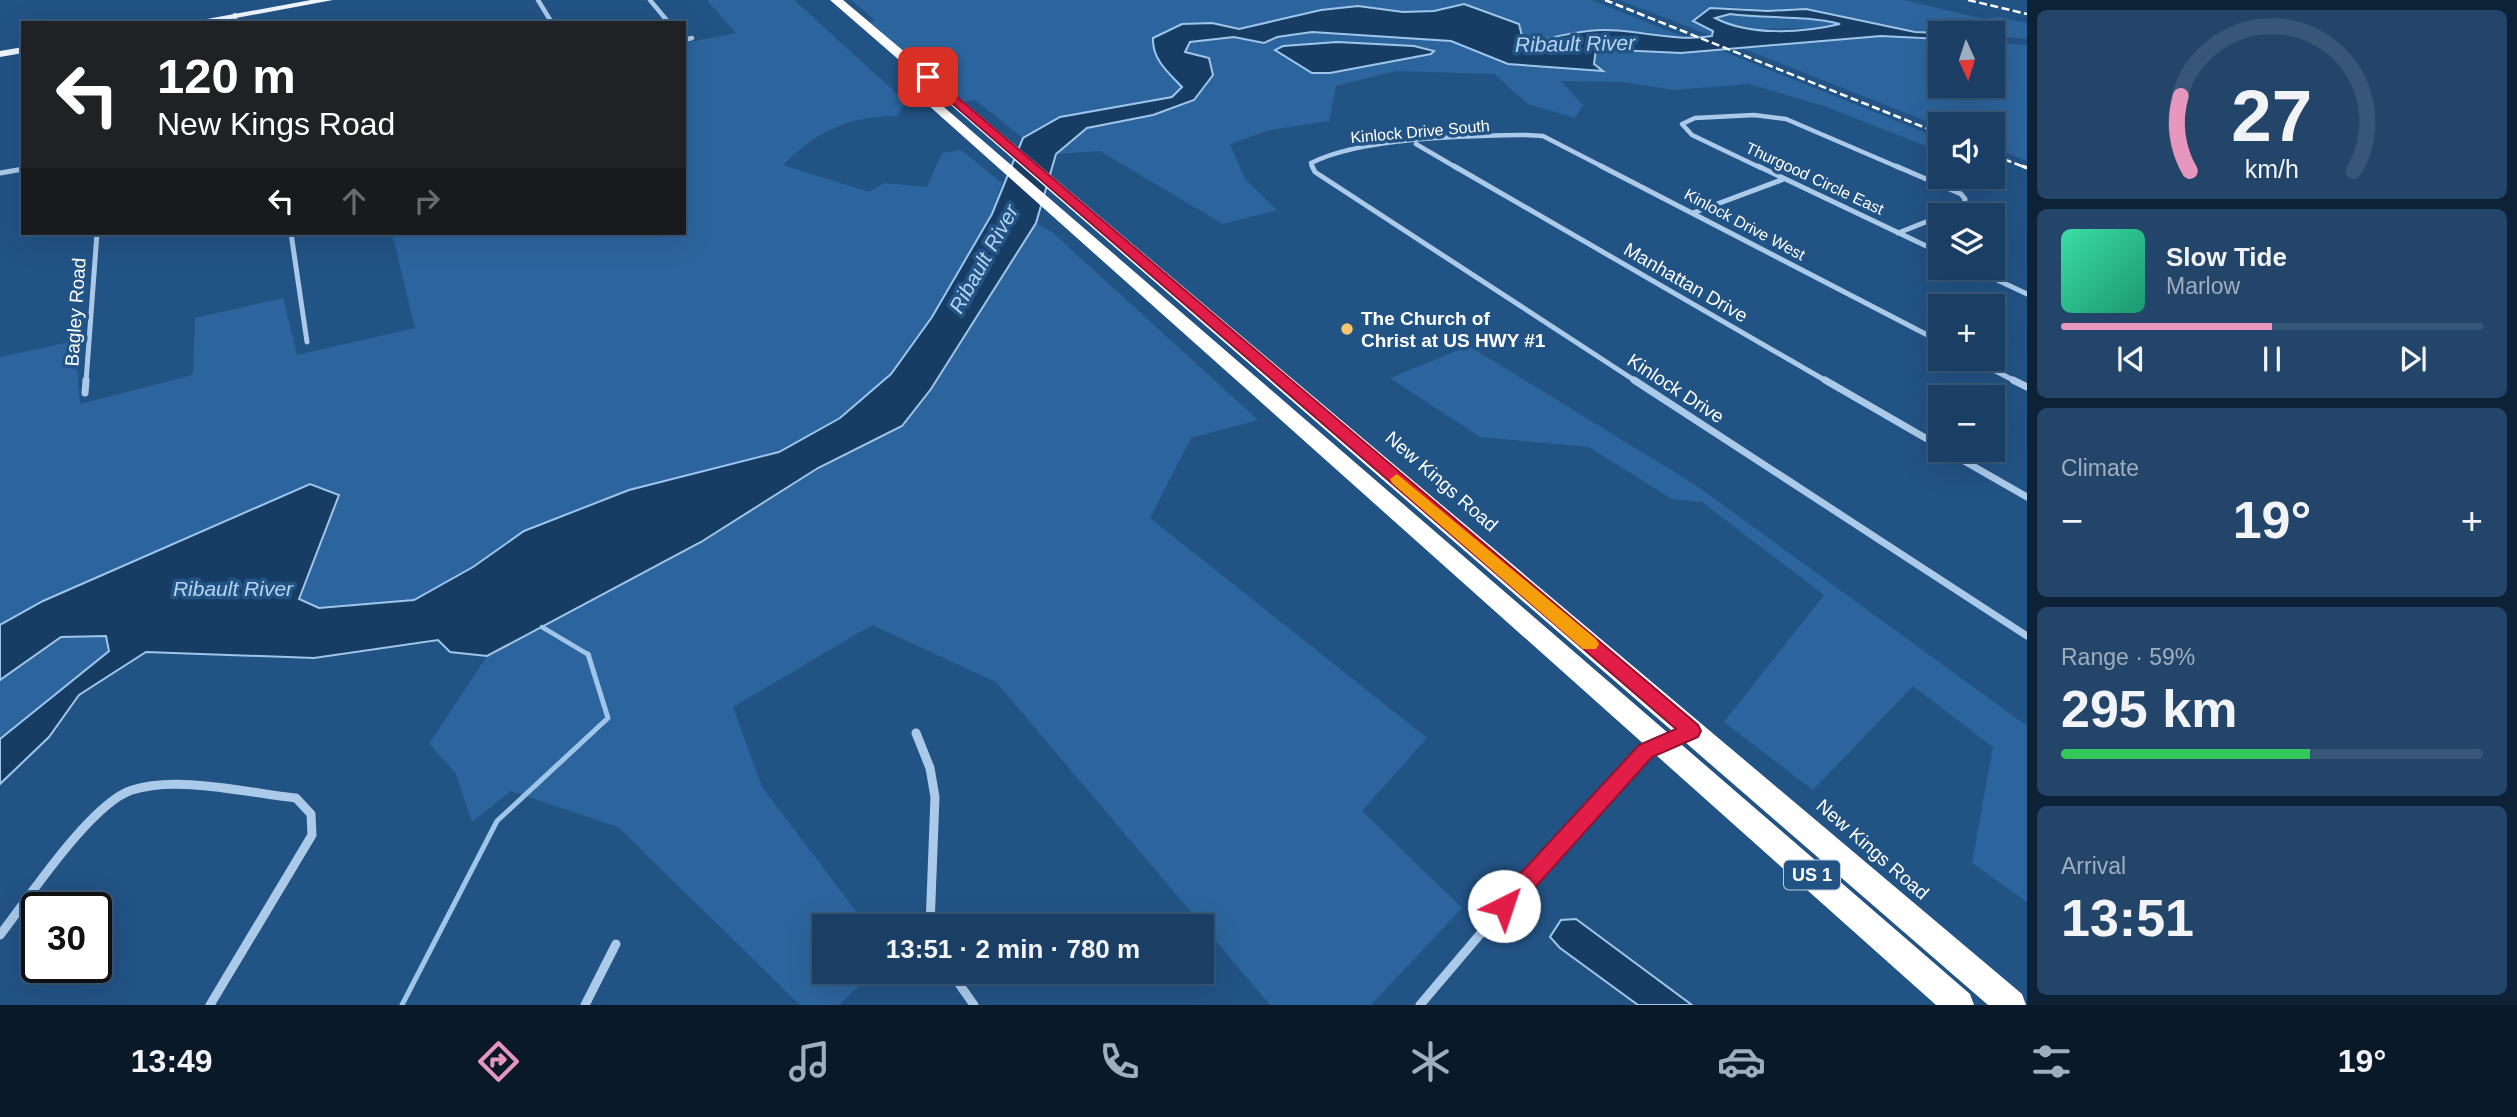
<!DOCTYPE html>
<html lang="en">
<head>
<meta charset="utf-8">
<style>
  :root { --surface:#1a3e64; --page:#23456a; --text:#f1f3f6; --muted:#9faebf; --line:#385778; --accent:#e797bd }
  body { margin:0; font-family:Helvetica,sans-serif; background:var(--page); color:var(--text); height:100vh; display:flex; flex-direction:column; font-size:26px; white-space:nowrap }
  * { box-sizing:border-box; margin:0 }
  p { font-size:23px; color:var(--muted) }
  .icon { flex:none; width:38px; height:38px; fill:none; stroke:currentColor; stroke-width:2; stroke-linecap:round; stroke-linejoin:round }
  .map { position:relative; flex:1; overflow:hidden }
  .drawer { display:flex; flex-direction:column; gap:10px; padding:10px; background:#0e2237; width:490px }
  .drawer>* { flex:none }
  .banner { position:absolute; left:21px; top:21px; width:665px; height:214px; border-radius:0px; box-shadow:0 7px 28px #0002,0 0 0 2px var(--line); background:#202124; color:#fff; overflow:hidden }
  .needle { width:46px; rotate:177deg }
  .tools { position:absolute; left:1928px; top:21px; display:grid; gap:14px }
  .tools a { display:grid; place-items:center; width:77px; height:77px; border-radius:0px; background:var(--surface); box-shadow:0 7px 28px #0002,0 0 0 2px var(--line); font-size:35px }
  .speed { position:absolute; left:21px; top:892px; display:flex; gap:14px; font-size:35px; font-weight:700; text-align:center }
  .speed>* { display:grid; place-content:center; width:91px; height:91px; border-radius:50%; background:var(--surface); box-shadow:0 7px 28px #0002,0 0 0 2px var(--line); line-height:1 }
  .speed .limit { border:4px solid #111; border-radius:10px; background:#fff; color:#111 }
  .pin { position:absolute; display:grid; place-items:center; width:60px; height:60px; color:#fff; margin:-30px; border-radius:14px; box-shadow:0 4px 10px #0006 }
  .me { position:absolute; width:77px; margin:-38px; rotate:41deg; stroke-linejoin:round; filter:drop-shadow(0 0 5px #0008) }
  .turn { display:flex; align-items:center; gap:24px; height:147px; padding:0 21px; font-size:32px }
  .turn .icon { width:91px; height:91px; stroke-width:2.5 }
  .turn b { display:block; font-size:49px; line-height:60px }
  .lanes { display:flex; align-items:center; height:66px; padding:0 21px; background:#0003; justify-content:center; gap:35px; direction:ltr }
  .lanes .off { opacity:.35 }
  .big { font-size:52px; font-weight:700; line-height:1.1 }
  .drawer .card { flex:1; display:flex; flex-direction:column; justify-content:center; gap:10px; min-width:0; padding:0 24px; border-radius:10px; background:var(--page) }
  .drawer .dial { align-items:center; gap:0 }
  .dial svg { height:182px; overflow:visible; fill:none; stroke:var(--line); stroke-width:7; stroke-linecap:round; text-anchor:middle }
  .dial text { fill:var(--text); stroke:none }
  .song { display:flex; align-items:center; gap:21px }
  .cover { width:84px; height:84px; border-radius:10px; background:linear-gradient(135deg,hsl(160 70% 55%),hsl(160 70% 35%)) }
  .played { height:7px; border-radius:4px; background:linear-gradient(90deg,var(--accent) 50%,var(--line) 50%) }
  .keys { display:flex; justify-content:space-around; direction:ltr }
  .heat { display:flex; justify-content:space-between; align-items:center; font-size:38px; direction:ltr }
  .charge { height:10px; border-radius:5px; background:linear-gradient(90deg,#34c759 59%,var(--line) 0) }
  .trip { position:absolute; left:812px; top:914px; width:402px; height:70px; border-radius:0px; background:var(--surface); box-shadow:0 7px 28px #0002,0 0 0 2px var(--line); font-weight:700; line-height:70px; text-align:center }
  .tab-bar { display:flex; height:112px; justify-content:space-around; align-items:center; background:#0a1928; color:var(--muted) }
  .tab-bar .icon { width:49px; height:49px }
  .tab-bar .current { color:var(--accent) }
  .tab-bar b { font-size:32px; color:var(--text) }
  main { display:flex; flex:1; min-height:0 }
  .map>svg:first-child { display:block }
  .green { fill:#2c659d; fill-rule:evenodd }
  .water { fill:#173d65; stroke:#9fc6ea; stroke-width:2; fill-rule:evenodd }
  .lines { fill:none; stroke-linecap:round; stroke-linejoin:round }
  .stream-far1 { stroke:#9fc6ea; stroke-width:4.5 }
  .stream { stroke:#9fc6ea; stroke-width:5 }
  .street-far3 { stroke:#abcae9; stroke-width:4.5 }
  .street-far2 { stroke:#abcae9; stroke-width:5 }
  .street-far1 { stroke:#abcae9; stroke-width:7 }
  .street { stroke:#abcae9; stroke-width:9 }
  .primary { fill:#eef5fe; fill-rule:evenodd }
  .highway { fill:#fff; fill-rule:evenodd }
  .rail-far1 { stroke:#fff; stroke-width:2.5; stroke-dasharray:8 3.5; stroke-linecap:butt }
  .rail { stroke:#fff; stroke-width:3.5; stroke-dasharray:10 4.5; stroke-linecap:butt }
  .route { fill:#e11d48; stroke:#92132f; stroke-width:2 }
  .slow { fill:#f59e0b }
  .poi-dot { fill:#f5c66d; stroke:#225385; stroke-width:2.5 }
  .labels { text-anchor:middle; stroke-width:7; stroke-linejoin:round; paint-order:stroke }
  .far-street-label { font-size:16px; fill:#fff; stroke:#225385 }
  .shield { fill:#225385; stroke:#bdcbda; stroke-width:2 }
  .shield-label { font-size:18px; font-weight:bold; fill:#fff }
  .street-label { font-size:19px; fill:#fff; stroke:#225385 }
  .poi-label { font-size:19px; font-weight:bold; fill:#fff; stroke:#225385; text-anchor:start }
  .water-label { font-size:21px; font-style:italic; fill:#b6d4f1; stroke:#225385 }
</style>
</head>
<body>
<main>
<div class="map">
<svg width="2027" height="1005" viewBox="0 0 2027 1005">
  <rect width="100%" height="100%" fill="#225385"/>
  <path class="green" d="M707,0h87l112,102 -9,14c-48,0 -80,15 -114,49l86,27 15,-9 43,4 15,-34 19,-3 41,33 -10,31 -60,103 -41,57 -51,44 -61,34 -150,38 -105,41 -51,36 -59,33 -95,8 -20,-9 39,-103 -28,-12 -267,117 -43,24v-268l75,-16 5,63 113,-29 2,-57 88,-20 14,57 118,-27 -23,-95h292v-190l52,-10z
    M851,0h740l100,40 -44,-8 -59,-1 -64,13 -4,-11 -56,-29 -30,7 -31,1 -45,-6 -119,23 -27,-6 -53,40 23,24 -10,10 -112,20 -37,21 -48,-38 -12,2 -94,-80 6,-2z
    M1619,0h284l81,19 15,-2 28,6v16l-34,-3v-3l-78,-1 -109,-23 -38,2 -38,-4 -36,14 19,10 -1,5z
    M1730,14c38,5 75,4 113,10l-31,4 -70,1 -28,-11z
    M1312,32l140,9 56,23 93,7 -7,-6 2,-16 85,4 39,-3 221,89v13l-117,-46 -75,-22 -75,6 -50,-8 -63,-1 22,24 -8,13 -47,-14 -34,-30 -98,-3 -60,15 -7,35 -59,9 -40,14 15,35 32,31 -54,14 -123,-73 -45,3 31,-26 67,-13 41,-15 -9,-48 5,-10 44,-5 30,6 13,-6zM1337,42l77,4 19,5 -2,3 -101,19h-18l-36,-23 7,-4z
    M1881,36l60,3v47h52v-43l34,2v116l-34,-13v-24h-52v3l-204,-81z
    M1036,223l16,9 206,188 -67,18 -41,80 277,220 -65,73 100,97 -91,97h-101l-274,-323 -124,-57 -139,82 29,80 105,139h-43v45h51l-36,34h-39l-182,-178 -107,-36 -39,31 -17,-50 -26,-28 58,-88 214,-114 117,-74 84,-42z
    M1469,346l228,140 330,240v176l-55,-39 21,-116 -80,-61 -100,104 -89,-68 100,-127 -122,-93 -30,-3 -83,-52 -109,-10 -90,-59z
    M106,636l3,15 -109,88v-59l61,-43z"/>
  <path class="water" d="M1464,4l55,20 5,20c21,-4 43,-11 64,-13 42,-5 83,12 124,5l1,-5 -20,-10 17,-13 58,3 38,-2 109,23 26,1v6l-60,-3 -200,17 -85,-4 -2,15 9,7 -95,-7 -57,-23 -139,-9 -35,5 -13,6 -30,-6 -44,5 -5,10 24,6 4,17 -19,25 -41,15 -66,13 -31,26 -20,69 -105,166 -29,37 -84,42 -117,74 -214,114 -37,-4 -12,-12 -124,18 -168,-6 -67,43 -30,42 -49,47v-45l109,-88 -3,-15 -45,1 -61,43v-55l43,-24 267,-117 29,11 -40,104 20,9 95,-8 59,-33 51,-36 105,-41 150,-38 61,-34 51,-44 41,-57 60,-103 31,-76 37,-21 112,-20 10,-10c-13,-14 -30,-27 -29,-49l29,-14 30,-1 27,6 82,-19 37,-4 45,6 31,-1zM1730,14c37,5 74,1 110,10 -38,9 -91,12 -125,-6z
    M1337,42l77,4 20,5 -3,3 -101,19h-18l-37,-23 8,-4z
    M1576,919l116,86h-54l-78,-57 -10,-11 11,-17z"/>
  <g class="lines">
    <path class="stream-far1" d="M542,627l47,28"/>
    <path class="stream" d="M402,1005l95,-184 111,-103 -20,-64"/>
    <path class="street-far3" d="M538,0l14,23
      M650,0l19,23
      M235,15v8
      M684,40l8,-2
      M911,81l16,-4
      M1416,144l41,24
      M1313,168l-2,-5c51,-26 156,-27 215,-28l17,1 62,32
      M1761,168l-69,-33 -10,-11 13,-6 59,-3 32,4 114,49"/>
    <path class="street-far2" d="M1312,166l3,6 322,210
      M1454,166l374,216
      M1601,166l340,176
      M1758,166l183,87
      M1896,166l65,28 4,5 -1,7 -23,9
      M0,173l23,-4
      M1693,213l91,-34
      M291,233l16,109
      M1898,233l43,-17
      M1972,268l55,26
      M1972,359l45,23
      M86,382l11,-149"/>
    <path class="street-far1" d="M1634,380l393,256
      M1825,380l116,67
      M2013,380l14,7
      M85,393l1,-13
      M1945,450l82,47"/>
    <path class="street" d="M916,733l14,35 5,29 -5,129
      M0,935c28,-36 91,-132 132,-145 45,-15 116,3 164,8l15,16 1,21 -102,170
      M950,971l24,34
      M585,1005l31,-61
      M1420,1005l101,-119 124,-135 42,-18"/>
    <path class="primary" d="M311,0h22l-124,23h-24z
      M23,47v6l-23,4v-6z"/>
    <path class="highway" d="M830,0h13l1179,994 4,11h-38z
      M923,89l1047,905 4,11h-38l-1018,-909 -2,-3z"/>
    <path class="rail-far1" d="M1605,0l336,134
      M1968,0l59,14
      M1993,155l34,13"/>
    <path class="rail" d="M2022,166l5,2"/>
  </g>
  <path class="route" d="M924,75h7l767,650 3,6 -3,6 -46,20 -140,156 -8,3 -7,-3 -4,-7 4,-7 142,-154 37,-16 -752,-650z"/>
  <path class="slow" d="M1397,474l199,165 3,5 -3,5h-13l-191,-166 -2,-4z"/>
  <circle class="poi-dot" cx="1347" cy="329" r="7"/>
  <g class="labels">
    <g class="far-street-label">
      <text transform="translate(1420 131) rotate(-5)" y="6">Kinlock Drive South</text>
      <text transform="translate(1815 178) rotate(25)" y="6">Thurgood Circle East</text>
      <text transform="translate(1745 224) rotate(28)" y="6">Kinlock Drive West</text>
    </g>
    <rect class="shield" x="1784" y="860.5" width="56" height="29" rx="5"/>
    <g class="shield-label">
      <text x="1812" y="881">US 1</text>
    </g>
    <g class="street-label">
      <text transform="translate(1686 282) rotate(30)" y="7">Manhattan Drive</text>
      <text transform="translate(75 312) rotate(-86)" y="7">Bagley Road</text>
      <text transform="translate(1676 388) rotate(33)" y="7">Kinlock Drive</text>
      <text transform="translate(1442 481) rotate(41)" y="7">New Kings Road</text>
      <text transform="translate(1873 849) rotate(41)" y="7">New Kings Road</text>
    </g>
    <g class="poi-label">
      <text x="1361" y="325">The Church of<tspan x="1361" dy="22">Christ at US HWY #1</tspan></text>
    </g>
    <g class="water-label">
      <text transform="translate(1575 44) rotate(-1)" y="7">Ribault River</text>
      <text transform="translate(984 259) rotate(-61)" y="7">Ribault River</text>
      <text x="233" y="596">Ribault River</text>
    </g>
  </g>
</svg>
<div class="tools">
<a><svg class="needle" viewBox="-14 -14 28 28"><path d="M0-13l5 13h-10z" fill="#e53935"/><path d="M0 13l5-13h-10z" fill="#9faebf"/></svg></a>
<a><svg class="icon" aria-label="sound" viewBox="0 0 24 24"><path d="M4 9h4l5-4v14l-5-4H4zM17 9q2 3 0 6"/></svg></a>
<a><svg class="icon" aria-label="layers" viewBox="0 0 24 24"><path d="M12 4l9 5-9 5-9-5zM3 14l9 5 9-5"/></svg></a>
<a>+</a>
<a>−</a>
</div>
<div class="speed"><div class="limit">30</div></div>
<div class="pin" style="left:928px;top:77px;background:#d93025"><svg class="icon" aria-label="arrive" viewBox="0 0 24 24"><path d="M6 21V4h12l-3 4 3 4H6"/></svg></div>
<svg class="me" style="left:1504px;top:906px" viewBox="-20 -20 40 40"><circle r="19" fill="#fff"/><path d="M0-13L10 11 0 6-10 11z" fill="#e11d48"/></svg>
<div class="trip">13:51 · 2 min · 780 m</div>
<div class="banner">
<div class="turn"><svg class="icon" aria-label="left" viewBox="0 0 24 24"><path d="M17 20v-9H6M10 6l-5 5 5 5"/></svg><div><b>120 m</b>New Kings Road</div></div>
<div class="lanes"><svg class="icon" aria-label="left" viewBox="0 0 24 24"><path d="M17 20v-9H6M10 6l-5 5 5 5"/></svg><svg class="icon off" aria-label="ahead" viewBox="0 0 24 24"><path d="M12 20V5M6 11l6-6 6 6"/></svg><svg class="icon off" aria-label="right" viewBox="0 0 24 24"><path d="M7 20v-9h11M14 6l5 5-5 5"/></svg></div>
</div>
</div>
<section class="drawer">
<div class="card dial"><svg viewBox="0 0 100 80">
<path d="M14 69A42 42 0 1 1 86 69"/>
<path d="M14 69A42 42 0 0 1 10 36" stroke="#e797bd"/>
<text x="50" y="56" font-size="32" font-weight="700">27</text>
<text x="50" y="72" font-size="11">km/h</text>
</svg></div>
<div class="card">
<div class="song"><i class="cover"></i><div><b>Slow Tide</b><p>Marlow</p></div></div>
<div class="played"></div>
<div class="keys"><svg class="icon" aria-label="previous" viewBox="0 0 24 24"><path d="M18 5L8 12l10 7zM5 5v14"/></svg><svg class="icon" aria-label="pause" viewBox="0 0 24 24"><path d="M8 5v14M16 5v14"/></svg><svg class="icon" aria-label="next" viewBox="0 0 24 24"><path d="M6 5l10 7-10 7zM19 5v14"/></svg></div>
</div>
<div class="card"><p>Climate</p>
<div class="heat"><a>−</a><b class="big">19°</b><a>+</a></div>
</div>
<div class="card"><p>Range · 59%</p><b class="big">295 km</b><div class="charge"></div></div>
<div class="card"><p>Arrival</p><b class="big">13:51</b></div>
</section>
</main>
<nav class="tab-bar">
<b>13:49</b>
<svg class="icon current" aria-label="directions" viewBox="0 0 24 24"><path d="M12 3l9 9-9 9-9-9zM9 14v-3h6M13 9l2 2-2 2"/></svg>
<svg class="icon" aria-label="music" viewBox="0 0 24 24"><path d="M9 18V5l10-2v13"/><circle cx="6" cy="18" r="3"/><circle cx="16" cy="16" r="3"/></svg>
<svg class="icon" aria-label="phone" viewBox="0 0 24 24"><path d="M5 4h4l2 5-3 2q2 4 5 5l2-3 5 2v4C11 20 4 13 5 4z"/></svg>
<svg class="icon" aria-label="climate" viewBox="0 0 24 24"><path d="M12 3v18M4 7l16 10M4 17L20 7"/></svg>
<svg class="icon" aria-label="car" viewBox="0 0 24 24"><path d="M5 17H2v-5l4-1 3-4h7l3 4 3 1v5h-3M9 17h6M6 11h13"/><circle cx="7" cy="17" r="2"/><circle cx="17" cy="17" r="2"/></svg>
<svg class="icon" aria-label="filters" viewBox="0 0 24 24"><path d="M4 7h16M4 17h16"/><circle cx="9" cy="7" r="2"/><circle cx="15" cy="17" r="2"/></svg>
<b>19°</b>
</nav>
</body>
</html>
